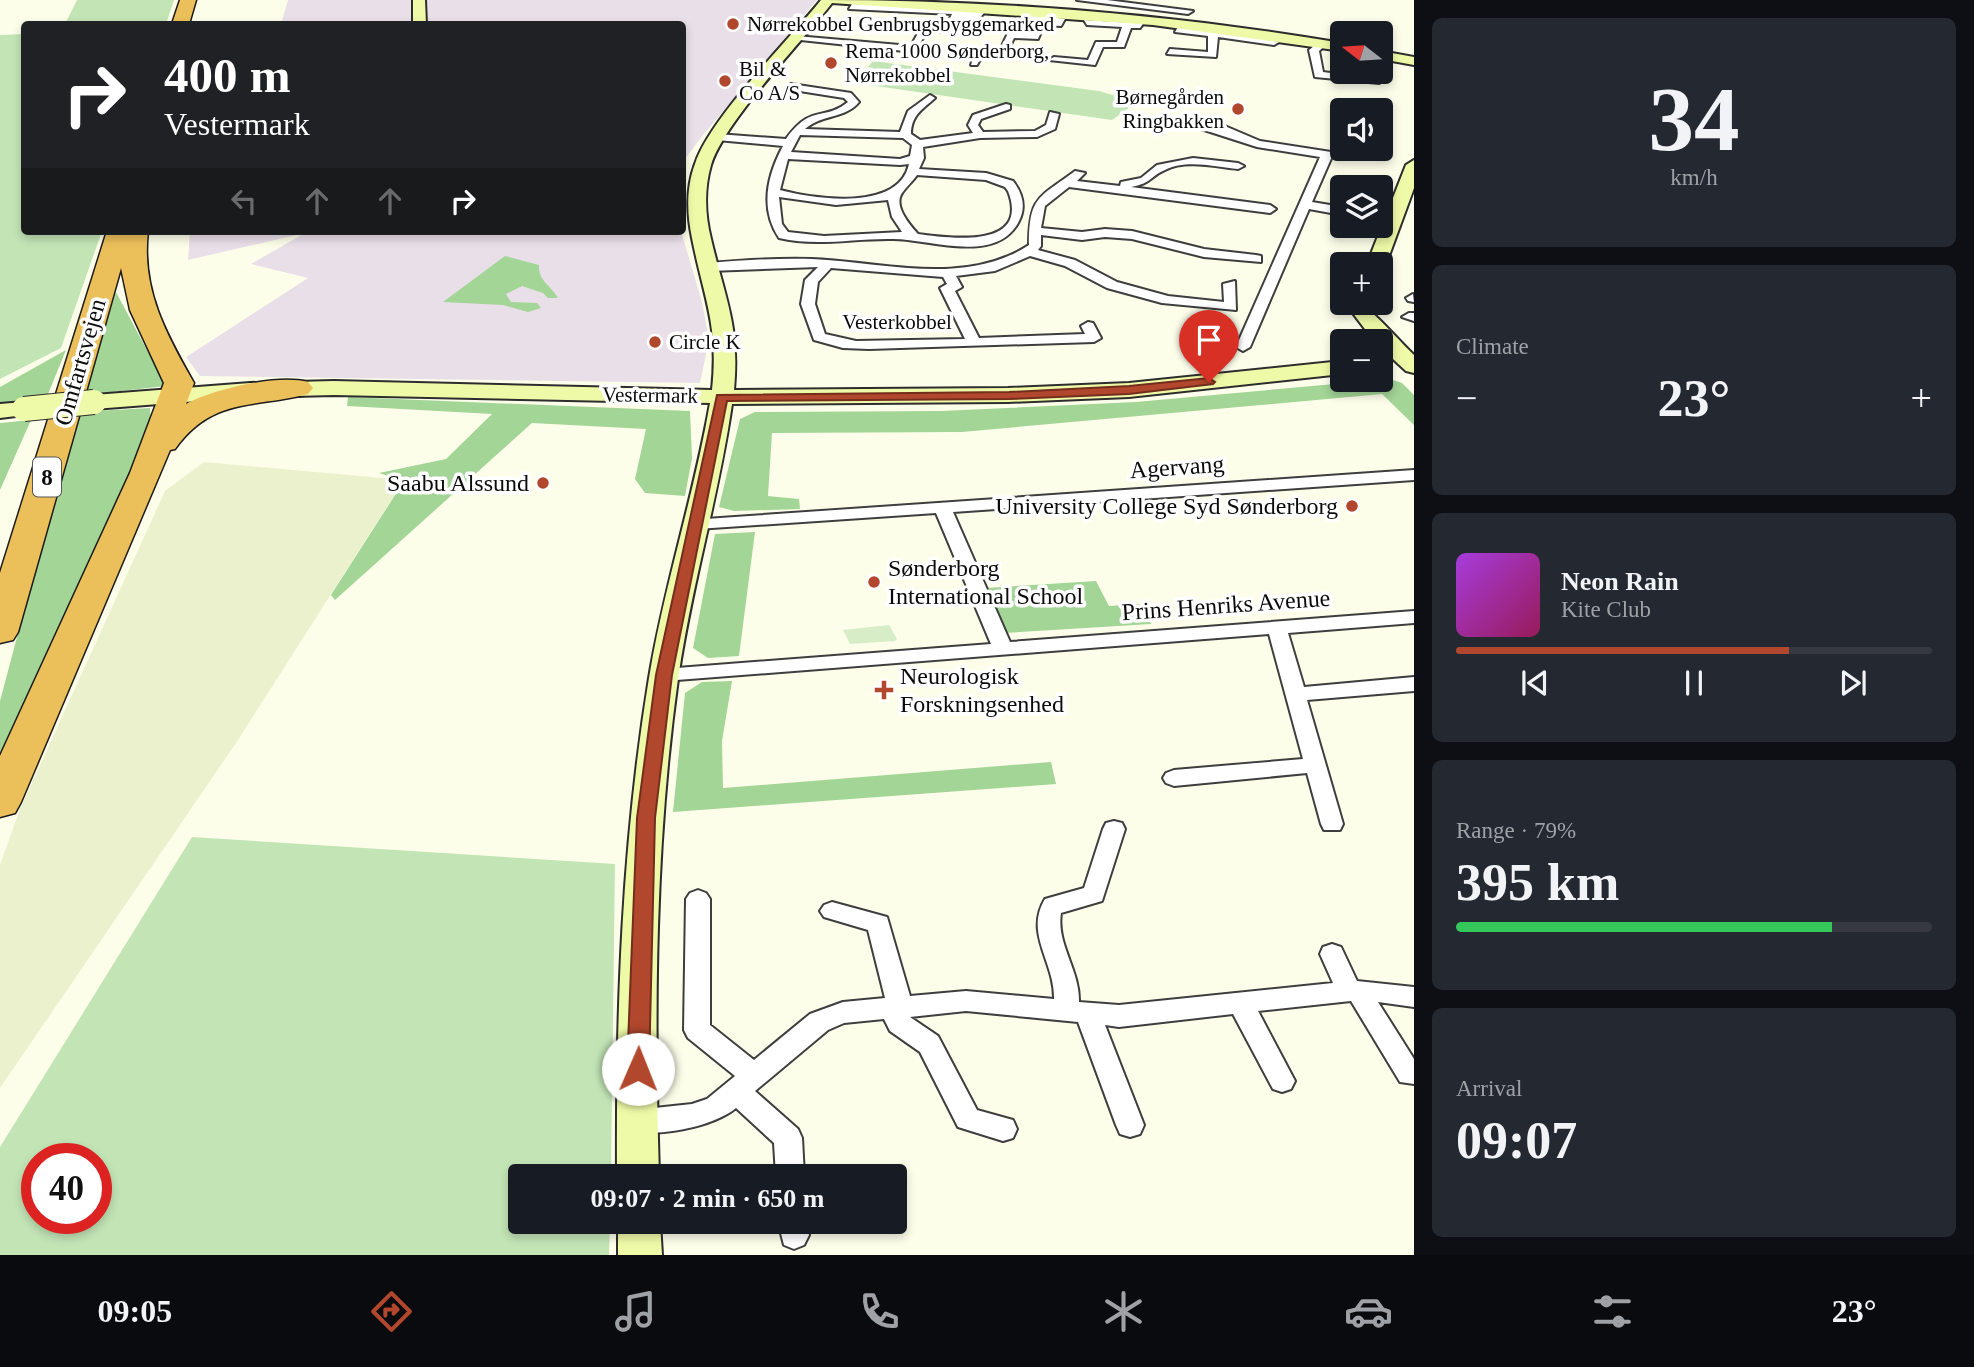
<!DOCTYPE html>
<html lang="en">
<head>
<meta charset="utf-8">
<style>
  :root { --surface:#171b24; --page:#242831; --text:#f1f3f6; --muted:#9ea1a6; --line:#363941; --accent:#b1472c }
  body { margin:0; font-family:"Times New Roman",serif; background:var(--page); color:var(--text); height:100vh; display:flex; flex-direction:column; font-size:26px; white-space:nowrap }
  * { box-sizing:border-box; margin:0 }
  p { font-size:23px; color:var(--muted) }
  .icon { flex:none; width:38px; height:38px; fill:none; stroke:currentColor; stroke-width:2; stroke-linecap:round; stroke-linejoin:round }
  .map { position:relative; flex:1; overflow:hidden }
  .side { display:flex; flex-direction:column; gap:18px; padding:18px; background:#0d0f14; width:560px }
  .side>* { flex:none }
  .top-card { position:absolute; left:21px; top:21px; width:665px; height:214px; border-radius:7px; box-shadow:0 4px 10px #0003; background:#202124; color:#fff; overflow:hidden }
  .needle { width:46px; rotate:287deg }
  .buttons { position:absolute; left:1330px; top:21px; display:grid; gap:14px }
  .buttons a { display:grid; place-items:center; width:63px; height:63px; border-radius:7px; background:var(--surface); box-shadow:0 4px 10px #0003; font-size:35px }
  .speed { position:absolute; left:21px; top:1143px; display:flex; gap:14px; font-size:35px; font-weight:700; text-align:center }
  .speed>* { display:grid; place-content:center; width:91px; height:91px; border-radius:50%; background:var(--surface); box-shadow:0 4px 10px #0003; line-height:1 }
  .speed .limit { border:10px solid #d22; background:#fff; color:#111 }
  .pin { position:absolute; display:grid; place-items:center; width:60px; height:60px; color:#fff; margin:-72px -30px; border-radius:50% 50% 50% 0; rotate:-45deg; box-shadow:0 0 7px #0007 }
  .pin .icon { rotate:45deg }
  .me { position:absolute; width:77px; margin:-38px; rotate:1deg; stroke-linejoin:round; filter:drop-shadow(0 0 5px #0008) }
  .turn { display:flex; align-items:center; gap:24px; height:147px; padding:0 28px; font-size:32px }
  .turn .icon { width:91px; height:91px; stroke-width:2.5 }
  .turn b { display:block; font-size:49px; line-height:60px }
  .lanes { display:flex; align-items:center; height:66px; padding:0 28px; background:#0003; justify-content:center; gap:35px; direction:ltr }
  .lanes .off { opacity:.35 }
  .big { font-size:52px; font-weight:600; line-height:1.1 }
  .side .tile { flex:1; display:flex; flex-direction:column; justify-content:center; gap:10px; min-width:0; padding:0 24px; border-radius:10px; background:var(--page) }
  .side .dial { align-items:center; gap:0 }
  .dial b { font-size:91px; line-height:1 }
  .song { display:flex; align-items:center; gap:21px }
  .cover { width:84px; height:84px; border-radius:10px; background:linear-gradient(135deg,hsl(280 70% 55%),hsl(330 70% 35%)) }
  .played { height:7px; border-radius:4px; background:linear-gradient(90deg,var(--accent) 70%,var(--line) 70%) }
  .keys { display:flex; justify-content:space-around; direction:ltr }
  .heat { display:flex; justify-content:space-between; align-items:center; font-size:38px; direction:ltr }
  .charge { height:10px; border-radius:5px; background:linear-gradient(90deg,#34c759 79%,var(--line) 0) }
  .trip { position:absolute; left:508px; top:1164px; width:399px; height:70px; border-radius:7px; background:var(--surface); box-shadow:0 4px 10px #0003; font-weight:600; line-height:70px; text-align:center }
  .tabs { display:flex; height:112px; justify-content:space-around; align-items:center; background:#090b0e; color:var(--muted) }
  .tabs .icon { width:49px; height:49px }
  .tabs .current { color:var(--accent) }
  .tabs b { font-size:32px; color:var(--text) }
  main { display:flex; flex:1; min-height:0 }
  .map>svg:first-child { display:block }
  .industrial { fill:#e9dfe8 }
  .farmland { fill:#ebf1cc }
  .green { fill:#c3e5b6; fill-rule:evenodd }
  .forest { fill:#a3d597 }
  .pitch { fill:#d7edc7 }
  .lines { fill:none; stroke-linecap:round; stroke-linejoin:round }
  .street-casing { stroke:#3e3e3e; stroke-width:4 }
  .secondary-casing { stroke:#2d2d2d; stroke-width:4 }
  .highway-casing { stroke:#1c1c1c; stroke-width:3 }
  .street { fill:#fff; fill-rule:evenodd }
  .secondary { fill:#effaa8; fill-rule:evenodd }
  .highway { fill:#ebc05a; fill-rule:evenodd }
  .secondary-bridge-casing { stroke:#2d2d2d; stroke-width:26; stroke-linecap:butt }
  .secondary-bridge { stroke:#effaa8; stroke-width:24 }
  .route { fill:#b1472c; stroke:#732e1d; stroke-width:2 }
  .poi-dot { fill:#b1472c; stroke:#fff; stroke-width:2.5 }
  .labels { text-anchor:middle; stroke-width:7; stroke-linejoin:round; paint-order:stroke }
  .far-poi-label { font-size:21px; fill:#0b0b0b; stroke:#fff; text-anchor:start }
  .far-street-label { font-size:21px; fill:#0b0b0b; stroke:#fff }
  .shield { fill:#fff; stroke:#545454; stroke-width:2 }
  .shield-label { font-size:23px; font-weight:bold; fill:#0b0b0b }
  .street-label { font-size:24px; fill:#0b0b0b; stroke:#fff }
  .poi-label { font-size:24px; fill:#0b0b0b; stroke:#fff; text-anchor:end }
</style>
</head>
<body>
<main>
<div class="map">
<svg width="1414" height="1255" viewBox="0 0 1414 1255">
  <rect width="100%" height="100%" fill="#fdfeea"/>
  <path class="industrial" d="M288,0h529l-114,135 -18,24 -2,12 -1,-147h-401z
    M190,231h491l21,71 7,38 -9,43 -500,-7 -14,-19 122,-79 -57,-14 54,-31 -117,27z"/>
  <path class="farmland" d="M204,462l200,18 -168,263 -236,345v-223l20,-56 145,-318z"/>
  <path class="green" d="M77,0h97l-8,24h-101z
    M24,34v197h78l-41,117 -61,31v-344z
    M873,61l226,30 38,11 -25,18 -257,-37z
    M192,837l423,27 -4,312h-91v46h90l-1,33h-609v-108zM37,1158h59v60h-59z"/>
  <path class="forest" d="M505,256l34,9c-1,16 12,20 19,33h-10l-5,-5 -21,-7 -16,8 5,8 26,1 4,5 -13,4 -25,-7 -60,-3z
    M116,292l50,94 -82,9z
    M66,350l-20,49 -46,4v-16z
    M1390,379l12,4 12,12v30l-32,-31 -420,38 -190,1 -4,63 31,3 1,10 -66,2 -15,-4 21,-88 15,-7 186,-1 195,-9z
    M348,397l342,14 2,47 -7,38 -40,-3 -10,-14 11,-50 -114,-6 -197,177 -4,-5 73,-114 -25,-8 67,-14 46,-45 -145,-8z
    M150,408l1,23 -151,342v-72l77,-289z
    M31,420l-31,70v-67z
    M755,532l-16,124 -31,2 -15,-10 22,-114z
    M1096,581l13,25 31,-2 11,20 -146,9 -19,-45z
    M732,681l-10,60 1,47 328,-26 5,22 -383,28 12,-119 17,-11z"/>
  <path class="pitch" d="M889,625l8,14 -2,2 -45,3 -7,-14z"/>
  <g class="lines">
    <g class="street-casing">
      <path id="street" d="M1077,0h30l86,11 -5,3z
        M852,4l127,6 5,3 -7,8 -18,-2 -7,13 -24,-1 -14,21 -123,-13 5,-3 115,10 11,-20 24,1 6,-13 -103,-5z
        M1032,14l33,5 -4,7 -17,-1 -6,14 -24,-1 -8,17 -23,-1 -6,11h-6l5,-16 24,1 8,-17 23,1 5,-14 -7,-1z
        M1140,18l5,3 -5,7h-9l-7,19h-21l-8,18 -46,-5 5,-3 34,3 8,-18h21l5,-15 -35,-2 -3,-5 50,3z
        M1178,27l44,5 5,-5 5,3 -2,3 49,9 -5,3 -56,-8 -2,20 -49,-3 3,-5 38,3v-16l-33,-4z
        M1319,42l8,2 -8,7 4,21 61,8 -5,3 -64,-6 -6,-27z
        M791,84l60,9 8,9c-14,17 -37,12 -54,27l95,3 8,-21 22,-16 5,3c-12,11 -24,17 -24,36l9,6 53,-7 -5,-8 5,-10 33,-11 4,1v4l-29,10 -3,6 5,7 52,-1 11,-6 4,-13 9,2 -4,15 -18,8 -57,1 -57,9 1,11 -5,11 67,4 27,8c10,13 13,26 6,40 -22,44 -89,18 -126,18 -39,-1 -74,8 -114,-1 -20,-30 -11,-64 4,-92l-66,-6 -6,-3 6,-3 69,5c26,-36 37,-17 62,-37l-4,-4 -57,-9 -1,-2zM800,135l103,3 9,7 -2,11 -10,3 -109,-7zM788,159l112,6 9,-1c-10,48 -95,35 -129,26zM917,175l69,5 19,7 3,4c23,59 -60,47 -90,43 -8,-9 -25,-28 -16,-41 4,-6 10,-11 15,-18zM779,197l57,8 52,-5 4,17 10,15 -78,4 -36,-4 -6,-8z
        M1220,124l40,17 71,11 2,2 -21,48 30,5v8l-33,-6 -59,138 -7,4 -7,-4 84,-190 -63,-10 -59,-19z
        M1193,158l45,5 6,3 -6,3c-22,-2 -52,-10 -73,1 -16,7 -13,13 -34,17l139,18 6,4 -6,4 -201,-26 -24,19 -4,22 41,4 23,-3 27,2 72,18 52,6 5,1v6l-57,-5 -72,-18 -27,-2 -23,3 -41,-5v11l-3,4 37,10 42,22 51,14 56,6 -1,-18 12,-3 1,29 -74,-7 -55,-15 -42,-22 -35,-10 -35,15 -39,5 6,11 -7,4 24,47 106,-4 -4,-8 7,-4 5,1 8,15 -7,4 -225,7 -26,-1 -29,-8 -13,-36 4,-24 13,-13 -109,4 -7,-4 7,-4c34,-3 69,-5 103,-4 72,3 152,28 217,-14 0,-49 10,-47 46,-74l10,2 -8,8 43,5 1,-4 20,-4 16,-13zM831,268l112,9 4,7 -7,4 25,51 -109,2 -31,-7 -10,-30 3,-22z
        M1413,294l1,8 -6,-1 -2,-3z
        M1409,313h5v8l-12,-4z
        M1414,470v10l-461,32 57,130 404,-31v12l-126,10 16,54 110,-10v14l-107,9 36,124 -3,6h-16l-3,-6 -14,-51 -133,13 -8,-3 -3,-5 3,-5 8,-3 129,-11 -34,-125 -605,47 -10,-6 10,-6 327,-25 -55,-131 -239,16 -9,-5 3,-4z
        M1114,821l8,2 3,6 -23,72 -41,12c-5,31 19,57 18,89l40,3 214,-22 -13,-29 3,-7 9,-3 9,3 16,34 57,6v20l-36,-5 36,57v25l-14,-2 -49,-81 -93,10 37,70 -4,8 -9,3 -9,-3 -40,-75 -114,13 -14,-2 39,100 -4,9 -10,3 -10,-3 -4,-9 -38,-103 -112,-11 -56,6 28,19 39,74 36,10 4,9 -4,9 -10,3 -45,-14 -38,-75 -30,-21 -6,-12 -40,4 -16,7 -73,61 43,38 4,9 2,38h-28l-2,-33 -38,-35c-23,19 -82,31 -110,21l-4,-9 4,-9 66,-7 15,-5 28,-23 -47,-38 -4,-8 2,-131 4,-6 8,-3 8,3 4,6v126l44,35 56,-46 33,-12 42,-4 -17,-68 -44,-13 -4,-6 4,-6 8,-3 55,15 23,79 56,-5 88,8c1,-37 -30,-65 -9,-100l39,-11 19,-59 3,-6z
        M778,1222h29l2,13 -5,10 -10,4 -10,-4z"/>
    </g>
    <g class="secondary-casing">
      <path id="secondary" d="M413,0h12l1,24h-13z
        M821,0c174,0 349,14 521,43v8l-189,-26 -321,-22c-31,40 -108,119 -121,162 -7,24 -6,50 0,74 14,60 29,86 23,151l274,-2 121,-5 213,-22v13l-213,23 -121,5 -276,2c-13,92 -41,182 -54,275 -23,165 -24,331 -19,497h-42c-1,-167 5,-333 32,-498 15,-92 45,-182 61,-275l-376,-8 -84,2 -156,12 -11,-7 11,-7 156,-12 84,-2 378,9c7,-65 -8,-91 -20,-152 -5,-24 -6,-50 3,-74 15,-46 93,-123 126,-164z
        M1381,51l33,6v8l-33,-6z
        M1414,160v28l-28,76 -5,5v-5h-14l39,-99z
        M1362,306c9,2 41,39 52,49v18l-8,-2 -25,-23v-7h-7l-22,-29z
        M24,402l11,7 -3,5 -32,4v-14z
        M618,1222h42l2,33h-44z"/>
    </g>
    <g class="highway-casing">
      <path id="highway" d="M180,0h16l-7,24h-17z
        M107,231h41c-7,58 18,103 46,152l-8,21c28,-15 92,-30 122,-22l5,6 -5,6c-54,14 -96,3 -133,55l-5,1 -149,352 -6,11 -15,4v-61l130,-283 34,-90 -34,-73 -9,-42 -103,364 -5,8 -13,3v-70z"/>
    </g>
    <use href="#street" class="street"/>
    <use href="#secondary" class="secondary"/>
    <use href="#highway" class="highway"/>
    <g class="secondary-bridge-casing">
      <path id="secondary-bridge" d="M24,409l70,-7"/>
    </g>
    <use href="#secondary-bridge" class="secondary-bridge"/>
  </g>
  <path class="route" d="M1209,378l6,4 -2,2 -84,10 -120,5 -282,2 -55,274 -17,143 -6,251 -4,6 -7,3 -8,-3 -3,-6 10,-251 19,-143 61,-280 292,-3 120,-6z"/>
  <g class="poi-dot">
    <circle cx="733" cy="24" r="7"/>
    <circle cx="831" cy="63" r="7"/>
    <circle cx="725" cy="81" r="7"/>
    <circle cx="1238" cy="109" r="7"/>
    <circle cx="655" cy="342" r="7"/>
    <circle cx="543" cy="483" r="7"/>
    <circle cx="1352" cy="506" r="7"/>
    <circle cx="874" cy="582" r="7"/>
    <path d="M880.5 679.5h7v7h7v7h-7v7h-7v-7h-7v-7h7z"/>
  </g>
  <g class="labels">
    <g class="far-poi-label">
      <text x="747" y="31">Nørrekobbel Genbrugsbyggemarked</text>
      <text x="845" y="58">Rema 1000 Sønderborg,<tspan x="845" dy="24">Nørrekobbel</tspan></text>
      <text x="739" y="76">Bil &amp;<tspan x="739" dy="24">Co A/S</tspan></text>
      <text x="1224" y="104" text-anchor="end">Børnegården<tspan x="1224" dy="24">Ringbakken</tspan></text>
      <text x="669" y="349">Circle K</text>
    </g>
    <g class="far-street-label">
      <text x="897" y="329">Vesterkobbel</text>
      <text transform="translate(650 395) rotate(1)" y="7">Vestermark</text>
    </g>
    <rect class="shield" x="33" y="457.5" width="28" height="39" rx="5"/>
    <g class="shield-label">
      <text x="47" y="485">8</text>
    </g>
    <g class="street-label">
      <text transform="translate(80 362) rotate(-74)" y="8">Omfartsvejen</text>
      <text transform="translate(1177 467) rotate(-4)" y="8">Agervang</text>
      <text transform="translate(1226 605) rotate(-4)" y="8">Prins Henriks Avenue</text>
    </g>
    <g class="poi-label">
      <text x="529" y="491">Saabu Alssund</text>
      <text x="1338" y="514">University College Syd Sønderborg</text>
      <text x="888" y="576" text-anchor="start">Sønderborg<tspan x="888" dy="28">International School</tspan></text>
      <text x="900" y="684" text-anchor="start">Neurologisk<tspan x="900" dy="28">Forskningsenhed</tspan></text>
    </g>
  </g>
</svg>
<div class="buttons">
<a><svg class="needle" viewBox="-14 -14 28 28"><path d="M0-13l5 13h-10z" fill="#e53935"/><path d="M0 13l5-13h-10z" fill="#9ea1a6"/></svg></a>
<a><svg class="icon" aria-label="sound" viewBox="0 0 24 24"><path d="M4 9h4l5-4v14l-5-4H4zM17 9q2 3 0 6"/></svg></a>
<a><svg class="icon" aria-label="layers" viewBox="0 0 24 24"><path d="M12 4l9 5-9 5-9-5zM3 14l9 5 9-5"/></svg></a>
<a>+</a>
<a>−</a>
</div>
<div class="speed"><div class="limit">40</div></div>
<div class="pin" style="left:1209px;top:382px;background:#d93025"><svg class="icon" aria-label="arrive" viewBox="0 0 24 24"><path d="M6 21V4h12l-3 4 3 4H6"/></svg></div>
<svg class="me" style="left:638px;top:1069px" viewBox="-20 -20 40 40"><circle r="19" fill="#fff"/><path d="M0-13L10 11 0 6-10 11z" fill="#b1472c"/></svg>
<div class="trip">09:07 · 2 min · 650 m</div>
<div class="top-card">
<div class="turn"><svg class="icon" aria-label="right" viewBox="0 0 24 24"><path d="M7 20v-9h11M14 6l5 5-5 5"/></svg><div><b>400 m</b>Vestermark</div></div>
<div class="lanes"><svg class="icon off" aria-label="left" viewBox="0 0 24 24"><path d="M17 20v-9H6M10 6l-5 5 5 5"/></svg><svg class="icon off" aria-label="ahead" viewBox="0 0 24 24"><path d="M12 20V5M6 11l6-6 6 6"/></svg><svg class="icon off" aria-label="ahead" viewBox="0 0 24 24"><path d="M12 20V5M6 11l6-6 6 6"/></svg><svg class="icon" aria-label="right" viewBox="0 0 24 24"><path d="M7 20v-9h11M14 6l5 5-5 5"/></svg></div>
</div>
</div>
<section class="side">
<div class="tile dial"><b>34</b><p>km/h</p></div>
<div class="tile"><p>Climate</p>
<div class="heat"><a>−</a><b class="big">23°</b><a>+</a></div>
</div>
<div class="tile">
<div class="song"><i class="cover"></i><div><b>Neon Rain</b><p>Kite Club</p></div></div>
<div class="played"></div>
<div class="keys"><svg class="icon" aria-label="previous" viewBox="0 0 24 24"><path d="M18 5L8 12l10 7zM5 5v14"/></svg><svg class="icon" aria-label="pause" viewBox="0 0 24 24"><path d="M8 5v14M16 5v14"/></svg><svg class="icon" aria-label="next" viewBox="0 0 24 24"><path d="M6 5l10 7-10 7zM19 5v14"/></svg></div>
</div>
<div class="tile"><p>Range · 79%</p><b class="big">395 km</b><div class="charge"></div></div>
<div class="tile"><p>Arrival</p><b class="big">09:07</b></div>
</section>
</main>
<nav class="tabs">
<b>09:05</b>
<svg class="icon current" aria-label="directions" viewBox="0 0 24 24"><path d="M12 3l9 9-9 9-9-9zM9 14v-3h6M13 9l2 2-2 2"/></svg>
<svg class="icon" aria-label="music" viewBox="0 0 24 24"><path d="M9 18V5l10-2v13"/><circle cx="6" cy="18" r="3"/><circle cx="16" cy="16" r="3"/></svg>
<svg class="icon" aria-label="phone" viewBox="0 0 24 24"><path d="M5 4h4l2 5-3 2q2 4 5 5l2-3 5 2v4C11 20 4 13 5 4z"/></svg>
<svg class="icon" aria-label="climate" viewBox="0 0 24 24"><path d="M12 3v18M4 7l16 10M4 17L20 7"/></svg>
<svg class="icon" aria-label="car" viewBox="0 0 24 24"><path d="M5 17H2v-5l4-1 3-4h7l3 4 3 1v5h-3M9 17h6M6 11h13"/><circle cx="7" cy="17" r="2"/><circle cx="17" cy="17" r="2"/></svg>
<svg class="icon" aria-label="filters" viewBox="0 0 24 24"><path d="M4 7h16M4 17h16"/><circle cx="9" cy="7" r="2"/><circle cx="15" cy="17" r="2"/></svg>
<b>23°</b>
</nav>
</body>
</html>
